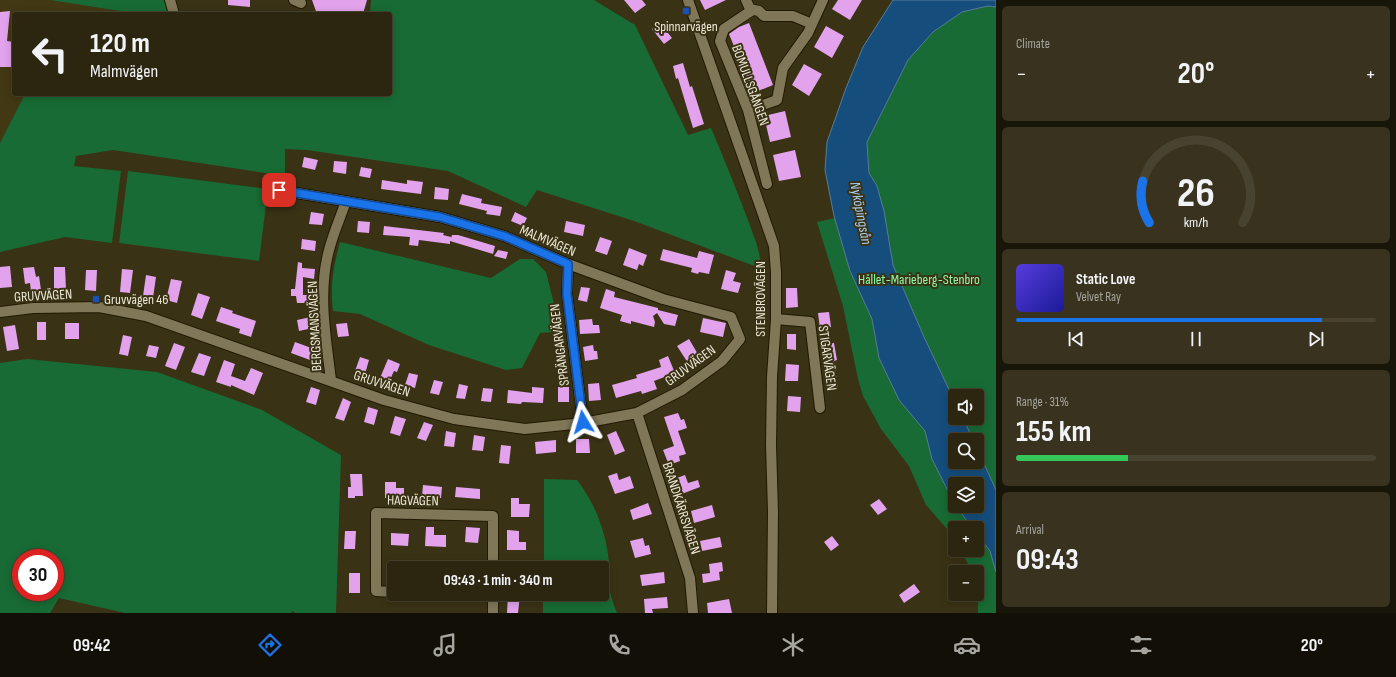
<!DOCTYPE html>
<html lang="en">
<head>
<meta charset="utf-8">
<style>
  :root { --surface:#2c2610; --page:#38321e; --text:#f1f3f6; --muted:#a6a59f; --line:#484330; --accent:#1a73e8 }
  body { margin:0; font-family:"Sofia Sans Condensed",sans-serif; background:var(--page); color:var(--text); height:100vh; display:flex; flex-direction:column; font-size:15px; white-space:nowrap }
  * { box-sizing:border-box; margin:0 }
  p { font-size:13px; color:var(--muted) }
  .icon { flex:none; width:22px; height:22px; fill:none; stroke:currentColor; stroke-width:2; stroke-linecap:round; stroke-linejoin:round }
  .map { position:relative; flex:1; overflow:hidden }
  .details { display:flex; flex-direction:column; gap:6px; padding:6px; background:#181509; width:400px }
  .details>* { flex:none }
  .guide { position:absolute; left:12px; top:12px; width:380px; height:84px; border-radius:4px; box-shadow:0 2px 10px #0003,0 0 0 1px var(--line); background:#2c2610; color:var(--text); overflow:hidden }
  .tools { position:absolute; left:948px; top:389px; display:grid; gap:8px }
  .tools a { display:grid; place-items:center; width:36px; height:36px; border-radius:4px; background:var(--surface); box-shadow:0 2px 10px #0003,0 0 0 1px var(--line); font-size:20px }
  .speed { position:absolute; left:12px; top:549px; display:flex; gap:8px; font-size:20px; font-weight:700; text-align:center }
  .speed>* { display:grid; place-content:center; width:52px; height:52px; border-radius:50%; background:var(--surface); box-shadow:0 2px 10px #0003,0 0 0 1px var(--line); line-height:1 }
  .speed .limit { border:6px solid #d22; background:#fff; color:#111 }
  .pin { position:absolute; display:grid; place-items:center; width:34px; height:34px; color:#fff; margin:-17px; border-radius:8px; box-shadow:0 2px 6px #0006 }
  .me { position:absolute; width:44px; margin:-22px; rotate:353deg; stroke-linejoin:round; filter:drop-shadow(0 0 3px #0008) }
  .turn { display:flex; align-items:center; gap:14px; height:84px; padding:0 12px; font-size:18px }
  .turn .icon { width:52px; height:52px; stroke-width:2.5 }
  .turn b { display:block; font-size:28px; line-height:34px }
  .big { font-size:30px; font-weight:700; line-height:1.1 }
  .details .tile { flex:1; display:flex; flex-direction:column; justify-content:center; gap:6px; min-width:0; padding:0 14px; border-radius:6px; background:var(--page) }
  .details .dial { align-items:center; gap:0 }
  .dial svg { height:104px; overflow:visible; fill:none; stroke:var(--line); stroke-width:7; stroke-linecap:round; text-anchor:middle }
  .dial text { fill:var(--text); stroke:none }
  .song { display:flex; align-items:center; gap:12px }
  .cover { width:48px; height:48px; border-radius:6px; background:linear-gradient(135deg,hsl(250 70% 55%),hsl(240 70% 35%)) }
  .played { height:4px; border-radius:2px; background:linear-gradient(90deg,var(--accent) 85%,var(--line) 85%) }
  .keys { display:flex; justify-content:space-around; direction:ltr }
  .heat { display:flex; justify-content:space-between; align-items:center; font-size:22px; direction:ltr }
  .charge { height:6px; border-radius:3px; background:linear-gradient(90deg,#34c759 31%,var(--line) 0) }
  .trip { position:absolute; left:387px; top:561px; width:222px; height:40px; border-radius:4px; background:var(--surface); box-shadow:0 2px 10px #0003,0 0 0 1px var(--line); font-weight:700; line-height:40px; text-align:center }
  .tabs { display:flex; height:64px; justify-content:space-around; align-items:center; background:#120f06; color:var(--muted) }
  .tabs .icon { width:28px; height:28px }
  .tabs .selected { color:var(--accent) }
  .tabs b { font-size:18px; color:var(--text) }
  main { display:flex; flex:1; min-height:0 }
  .map>svg:first-child { display:block }
  .built { fill:#423813 }
  .green { fill:#186b34; fill-rule:evenodd }
  .water { fill:#154e7d; stroke:#567c98 }
  .building { fill:#e2a3ec }
  .lines { fill:none; stroke-linecap:round; stroke-linejoin:round }
  .minor-casing { stroke:#211900; stroke-width:12 }
  .minor { stroke:#807759; stroke-width:10 }
  .route-casing { stroke:#114b97; stroke-width:10 }
  .route { stroke:#1a73e8; stroke-width:7 }
  .transit-dot { fill:#1a4fb4; stroke:#3a3215; stroke-width:1.5 }
  .labels { text-anchor:middle; stroke-width:4; stroke-linejoin:round; paint-order:stroke }
  .poi-label { font-size:14px; fill:#ede8d7; stroke:#3a3215 }
  .street-label { font-size:14px; fill:#ede8d7; stroke:#3a3215 }
  .park-label { font-size:14px; fill:#8df9a6; stroke:#3a3215 }
  .water-label { font-size:15px; font-style:italic; fill:#add0f2; stroke:#3a3215 }
</style>
</head>
<body>
<main>
<div class="map">
<svg width="996" height="613" viewBox="0 0 996 613">
  <rect width="100%" height="100%" fill="#3a3215"/>
  <path class="built" d="M0,0h50l70,11 1,3h-107v80h11l-25,49z"/>
  <path class="green" d="M50,0h115l3,14h-47l-1,-3z
    M371,0h223l41,25 53,110 23,-7c13,30 25,61 37,92 5,15 14,33 12,48l-126,-47 -97,-31 -11,17 -78,-36 -141,-21 -22,-1v27l-172,-26 -37,6 -2,10 47,5 -9,72 -47,-6 -65,15v-109l25,-49h365v-80h-20z
    M988,6l8,1v606h-18l-1,-41h-5l-11,-22h16v-22h-22v10l-29,-33 -17,-39 -28,-37 -18,-33 -5,-17 -15,-73 -26,-84 64,-14 -4,-22 -8,-13 -2,-31 41,-82 25,-28 29,-20zM955,396h22v22h-22zM955,440h22v22h-22zM955,484h22v22h-22z
    M128,171l140,18 -9,72 -140,-18z
    M340,242l151,36 29,-19h13l13,13 8,32 -2,28 -12,1 -18,35 -16,2 -77,-25 -69,-31 -27,-3c-3,-27 0,-43 7,-69z
    M27,359l130,13 105,38 79,45 -5,158h-41l-2,-2 -2,2h-166l-66,-15 -9,15h-50v-250zM21,558h34v34h-34z
    M544,479l33,1c18,23 29,52 32,82 0,6 -1,12 -1,18 1,11 5,23 9,33h-74v-19h59v-26h-58z"/>
  <path class="water" d="M893,0h103v7l-8,-1 -26,6 -29,20 -25,28 -41,82 2,31 8,13 7,25 9,54 31,72 31,65v16h8l10,22h-18v22h22v-14l19,42v82l-6,-21 -13,-17v-6h-5l-16,-22h21v-22h-22v21l-23,-46 -7,-28 -26,-31 -20,-42 -7,-39 -22,-48 -16,-55 -9,-46 2,-28 19,-54 17,-41z"/>
  <path class="building" d="M228,0h22v7l-22,-2z
    M312,0h55l-4,14h-46z
    M624,0h18l4,5 -11,8z
    M700,0h26l-21,10z
    M838,0h24l-12,20 -18,-11z
    M10,11l-3,30 7,1v25h-14v-55z
    M660,23l12,15 -8,6 -12,-15z
    M749,23l24,62 -20,8 -24,-59 10,-7z
    M826,26l18,10 -12,22 -18,-11z
    M683,63l7,24 2,-1 12,38 -11,4 -15,-50 -2,1 -3,-13z
    M804,64l18,10 -13,22 -17,-11z
    M785,111l6,26 -21,5 -6,-26z
    M795,150l6,27 -22,4 -6,-26z
    M304,157l14,3 -3,10 -13,-3z
    M334,161l13,1 -1,12 -13,-2z
    M361,167l11,2 -2,9 -11,-2z
    M382,180l25,4v-4l16,2 -2,12 -40,-5z
    M435,187l14,2 -1,11 -14,-1z
    M462,194l20,5 -1,4 21,4 -2,9 -14,-2 1,-3 -28,-7z
    M311,212l13,2 -2,11 -13,-1z
    M515,212l12,6 -4,8 -12,-5z
    M358,221l12,1 -1,11 -12,-1z
    M566,221l19,4 -2,11 -19,-4z
    M384,226l60,7 -1,2 8,2v1l1,-3h6l37,11 -2,8 -43,-13v3l-31,-4 -1,6 -9,-1 1,-8 -27,-2z
    M600,237l12,4 -5,14 -12,-4z
    M302,239l14,2 -1,10 -14,-2z
    M629,248l18,7 -4,11 -4,-2 -2,6 -14,-5z
    M663,249l34,9 2,-7 15,4 -5,19 -10,-2 -1,2 -7,-2 1,-4 -32,-8z
    M498,250l10,2 -2,7 -12,-3z
    M298,262l4,1v5l13,1 -1,10 -11,-2v18h8v8h-14l-1,-7h-5v-7h4z
    M10,266l2,21 -12,1v-21z
    M34,267l2,10 3,-1 2,14 -10,2 -1,-9 -5,1 -2,-16z
    M54,267h11l1,22h-12z
    M122,269l11,1 -3,23 -10,-1z
    M86,270h11l-1,21 -11,-1z
    M726,270l10,3 -3,8 8,2 -3,10 -17,-4z
    M146,275l10,2 -3,21 -10,-2z
    M171,279l11,2 -5,22 -11,-3z
    M581,287l9,1 -3,14 -9,-2z
    M786,288h11l1,19 -12,1z
    M606,289l9,3 -1,5 44,11v2l20,5 -3,11 -11,-2 -7,-11 -4,3 2,6 -1,5 -23,-6v3l-11,-3 2,-6 -22,-7z
    M198,293l12,4 -8,22 -11,-4z
    M221,307l12,4 -1,2 24,8 -5,16 -12,-4 1,-4 -24,-8z
    M829,312l2,15 -11,2 -2,-16z
    M311,317l2,11 -14,3 -2,-11z
    M703,318l23,5 -3,14 -23,-5z
    M592,319l1,6h6l1,8 -20,1 -1,-14z
    M37,322h9v18h-9z
    M65,323h14v16h-14z
    M347,323l2,13 -11,1 -2,-13z
    M15,325l4,24 -12,2 -4,-24z
    M787,334h9v16l-9,-1z
    M123,335l9,2 -4,19 -9,-2z
    M689,339l10,17 -11,7 -11,-17z
    M295,342l19,7 -4,11 -19,-7z
    M174,343l11,4 -9,23 -11,-4z
    M834,343l3,17 -3,1 4,28 -11,2 -5,-47z
    M149,345l10,2 -3,11 -10,-2z
    M593,345l1,6h3l1,8 -13,2 -2,-14z
    M199,353l12,4 -7,19 -13,-4z
    M668,356l7,17 -21,8 3,8 -15,5 -1,-3 -25,7 -4,-13 25,-7 -1,-3 25,-8 -2,-7z
    M360,357l9,3 -4,14 -10,-3z
    M388,359l12,5 -3,8 -3,-1 -5,11 -9,-4z
    M224,360l11,4 -4,12 14,5 6,-13 12,5 -9,22 -23,-10v2l-15,-5z
    M786,364l13,1 -1,16h-13z
    M409,373l9,2 -3,13 -10,-3z
    M434,380l9,2 -4,13 -9,-2z
    M599,383l2,17 -12,1 -1,-17z
    M459,384l9,2 -3,13 -9,-1z
    M311,387l9,3 -4,15 -10,-3z
    M532,387l12,1 -1,15 -21,-1 -1,2 -14,-1 1,-13 24,3z
    M558,387h11v15h-11z
    M483,388l10,1 -2,13 -10,-1z
    M788,396l13,1 -1,15 -13,-1z
    M343,398l8,4 -7,19 -9,-3z
    M368,407l10,3 -4,15 -10,-3z
    M678,413l3,7 3,-1 3,9 -9,3 8,23 -7,2 1,5 -11,4 -6,-15 11,-4 -10,-29z
    M395,416l11,3 -6,17 -10,-3z
    M424,422l9,3 -7,16 -9,-3z
    M446,431l10,2 -2,14 -10,-1z
    M616,431l9,20 -10,4 -8,-20z
    M474,435l11,2 -2,14 -11,-1z
    M576,439h13l1,14h-14z
    M556,440v12l-20,2 -1,-12z
    M501,445l10,1 -2,18 -10,-1z
    M617,473l2,7 11,-4 4,12 -19,6 -7,-18z
    M350,474h12l1,22h-8v2h-7v-11h3z
    M685,475l3,8 10,-3 2,7 -21,8 -5,-16z
    M385,482h11v6h8v10h-19z
    M423,485l19,2 -1,11 -19,-2z
    M456,487l24,2v10l-25,-2z
    M511,498h8v6h11l-1,13h-18z
    M879,499l8,10 -9,6 -8,-10z
    M648,503l4,11 -19,6 -3,-10z
    M712,505l3,12 -21,6 -3,-12z
    M426,527h8v8h12v12l-21,-1z
    M466,527l14,1 -2,15 -13,-1z
    M507,530l12,1v11h7v8h-19z
    M345,531h11l-1,18h-11z
    M391,533l18,1 -1,12 -17,-1z
    M832,536l7,9 -8,6 -7,-9z
    M720,537l2,10 -20,4 -2,-10z
    M643,538l2,8 4,-1 2,9 -16,4 -5,-17z
    M722,562l1,9 -4,1 1,8 -17,3 -1,-9 8,-1 -1,-9z
    M664,572l1,11 -23,3 -2,-11z
    M349,573h11v20h-11z
    M914,584l6,8 -16,11 -5,-8z
    M508,594l12,1 -2,18h-11z
    M667,597l1,11 -16,1 1,4h-8l-1,-14z
    M729,599l3,14h-24l-1,-10z"/>
  <g class="lines">
    <g class="minor-casing">
      <path id="minor" d="M170,0l4,14
        M294,0l7,3
        M688,0l86,246 2,26v47l-4,58 -1,68 2,67 -1,101
        M746,0l5,11 -27,18 -4,12 28,69 19,74
        M750,9l9,2 5,5h29l19,8
        M748,110l29,-10 6,-32 25,-35 15,-33
        M568,264l-1,30 16,129
        M0,312l33,-4 66,-1 47,9 238,84 70,19 71,10 58,-6 54,-10 45,-23 40,-29 18,-22 -9,-22 -68,-18 -95,-35 -64,-28 -64,-19 -161,-27
        M776,319l34,3 10,86
        M331,380c-5,-41 -13,-85 -3,-126 4,-18 12,-35 18,-53
        M637,413l53,165 3,35
        M394,592l-18,-1v-78l117,3v52
        M479,594h14
        M493,613v-19"/>
    </g>
    <use href="#minor" class="minor"/>
  </g>
  <g class="lines">
    <g class="route-casing">
      <path id="route" d="M279,190l161,27 64,19 64,28 -1,30 16,128"/>
    </g>
    <use href="#route" class="route"/>
  </g>
  <g class="transit-dot">
    <rect x="682" y="7" width="8" height="8" rx="2"/>
    <rect x="92" y="295" width="8" height="8" rx="2"/>
  </g>
  <g class="labels">
    <g class="poi-label">
      <text x="686" y="31">Spinnarvägen</text>
      <text x="104" y="304" text-anchor="start">Gruvvägen 46</text>
    </g>
    <g class="street-label">
      <text transform="translate(751 85) rotate(70)" y="5">BOMULLSGÅNGEN</text>
      <text transform="translate(548 240) rotate(23)" y="5">MALMVÄGEN</text>
      <text transform="translate(43 295) rotate(-3)" y="5">GRUVVÄGEN</text>
      <text transform="translate(760 299) rotate(-90)" y="5">STENBROVÄGEN</text>
      <text transform="translate(314 326) rotate(-93)" y="5">BERGSMANSVÄGEN</text>
      <text transform="translate(559 345) rotate(-97)" y="5">SPRÄNGARVÄGEN</text>
      <text transform="translate(828 358) rotate(82)" y="5">STIGARVÄGEN</text>
      <text transform="translate(690 365) rotate(-36)" y="5">GRUVVÄGEN</text>
      <text transform="translate(382 383) rotate(18)" y="5">GRUVVÄGEN</text>
      <text transform="translate(413 500) rotate(1)" y="5">HAGVÄGEN</text>
      <text transform="translate(682 508) rotate(72)" y="5">BRANDKÄRRSVÄGEN</text>
    </g>
    <g class="park-label">
      <text x="919" y="284">Hållet-Marieberg-Stenbro</text>
    </g>
    <g class="water-label">
      <text transform="translate(861 213) rotate(79)" y="5">Nyköpingsån</text>
    </g>
  </g>
</svg>
<div class="tools">
<a><svg class="icon" aria-label="sound" viewBox="0 0 24 24"><path d="M4 9h4l5-4v14l-5-4H4zM17 9q2 3 0 6"/></svg></a>
<a><svg class="icon" aria-label="search" viewBox="0 0 24 24"><circle cx="10" cy="10" r="6"/><path d="M15 15l6 6"/></svg></a>
<a><svg class="icon" aria-label="layers" viewBox="0 0 24 24"><path d="M12 4l9 5-9 5-9-5zM3 14l9 5 9-5"/></svg></a>
<a>+</a>
<a>−</a>
</div>
<div class="speed"><div class="limit">30</div></div>
<div class="pin" style="left:279px;top:190px;background:#d93025"><svg class="icon" aria-label="arrive" viewBox="0 0 24 24"><path d="M6 21V4h12l-3 4 3 4H6"/></svg></div>
<svg class="me" style="left:583px;top:422px" viewBox="-20 -20 40 40"><path d="M0-17L14 15 0 8-14 15z" fill="#1a73e8" stroke="#fff" stroke-width="4"/></svg>
<div class="trip">09:43 · 1 min · 340 m</div>
<div class="guide">
<div class="turn"><svg class="icon" aria-label="left" viewBox="0 0 24 24"><path d="M17 20v-9H6M10 6l-5 5 5 5"/></svg><div><b>120 m</b>Malmvägen</div></div>
</div>
</div>
<section class="details">
<div class="tile"><p>Climate</p>
<div class="heat"><a>−</a><b class="big">20°</b><a>+</a></div>
</div>
<div class="tile dial"><svg viewBox="0 0 100 80">
<path d="M14 69A42 42 0 1 1 86 69"/>
<path d="M14 69A42 42 0 0 1 9 37" stroke="#1a73e8"/>
<text x="50" y="56" font-size="32" font-weight="700">26</text>
<text x="50" y="72" font-size="11">km/h</text>
</svg></div>
<div class="tile">
<div class="song"><i class="cover"></i><div><b>Static Love</b><p>Velvet Ray</p></div></div>
<div class="played"></div>
<div class="keys"><svg class="icon" aria-label="previous" viewBox="0 0 24 24"><path d="M18 5L8 12l10 7zM5 5v14"/></svg><svg class="icon" aria-label="pause" viewBox="0 0 24 24"><path d="M8 5v14M16 5v14"/></svg><svg class="icon" aria-label="next" viewBox="0 0 24 24"><path d="M6 5l10 7-10 7zM19 5v14"/></svg></div>
</div>
<div class="tile"><p>Range · 31%</p><b class="big">155 km</b><div class="charge"></div></div>
<div class="tile"><p>Arrival</p><b class="big">09:43</b></div>
</section>
</main>
<nav class="tabs">
<b>09:42</b>
<svg class="icon selected" aria-label="directions" viewBox="0 0 24 24"><path d="M12 3l9 9-9 9-9-9zM9 14v-3h6M13 9l2 2-2 2"/></svg>
<svg class="icon" aria-label="music" viewBox="0 0 24 24"><path d="M9 18V5l10-2v13"/><circle cx="6" cy="18" r="3"/><circle cx="16" cy="16" r="3"/></svg>
<svg class="icon" aria-label="phone" viewBox="0 0 24 24"><path d="M5 4h4l2 5-3 2q2 4 5 5l2-3 5 2v4C11 20 4 13 5 4z"/></svg>
<svg class="icon" aria-label="climate" viewBox="0 0 24 24"><path d="M12 3v18M4 7l16 10M4 17L20 7"/></svg>
<svg class="icon" aria-label="car" viewBox="0 0 24 24"><path d="M5 17H2v-5l4-1 3-4h7l3 4 3 1v5h-3M9 17h6M6 11h13"/><circle cx="7" cy="17" r="2"/><circle cx="17" cy="17" r="2"/></svg>
<svg class="icon" aria-label="filters" viewBox="0 0 24 24"><path d="M4 7h16M4 17h16"/><circle cx="9" cy="7" r="2"/><circle cx="15" cy="17" r="2"/></svg>
<b>20°</b>
</nav>
</body>
</html>
